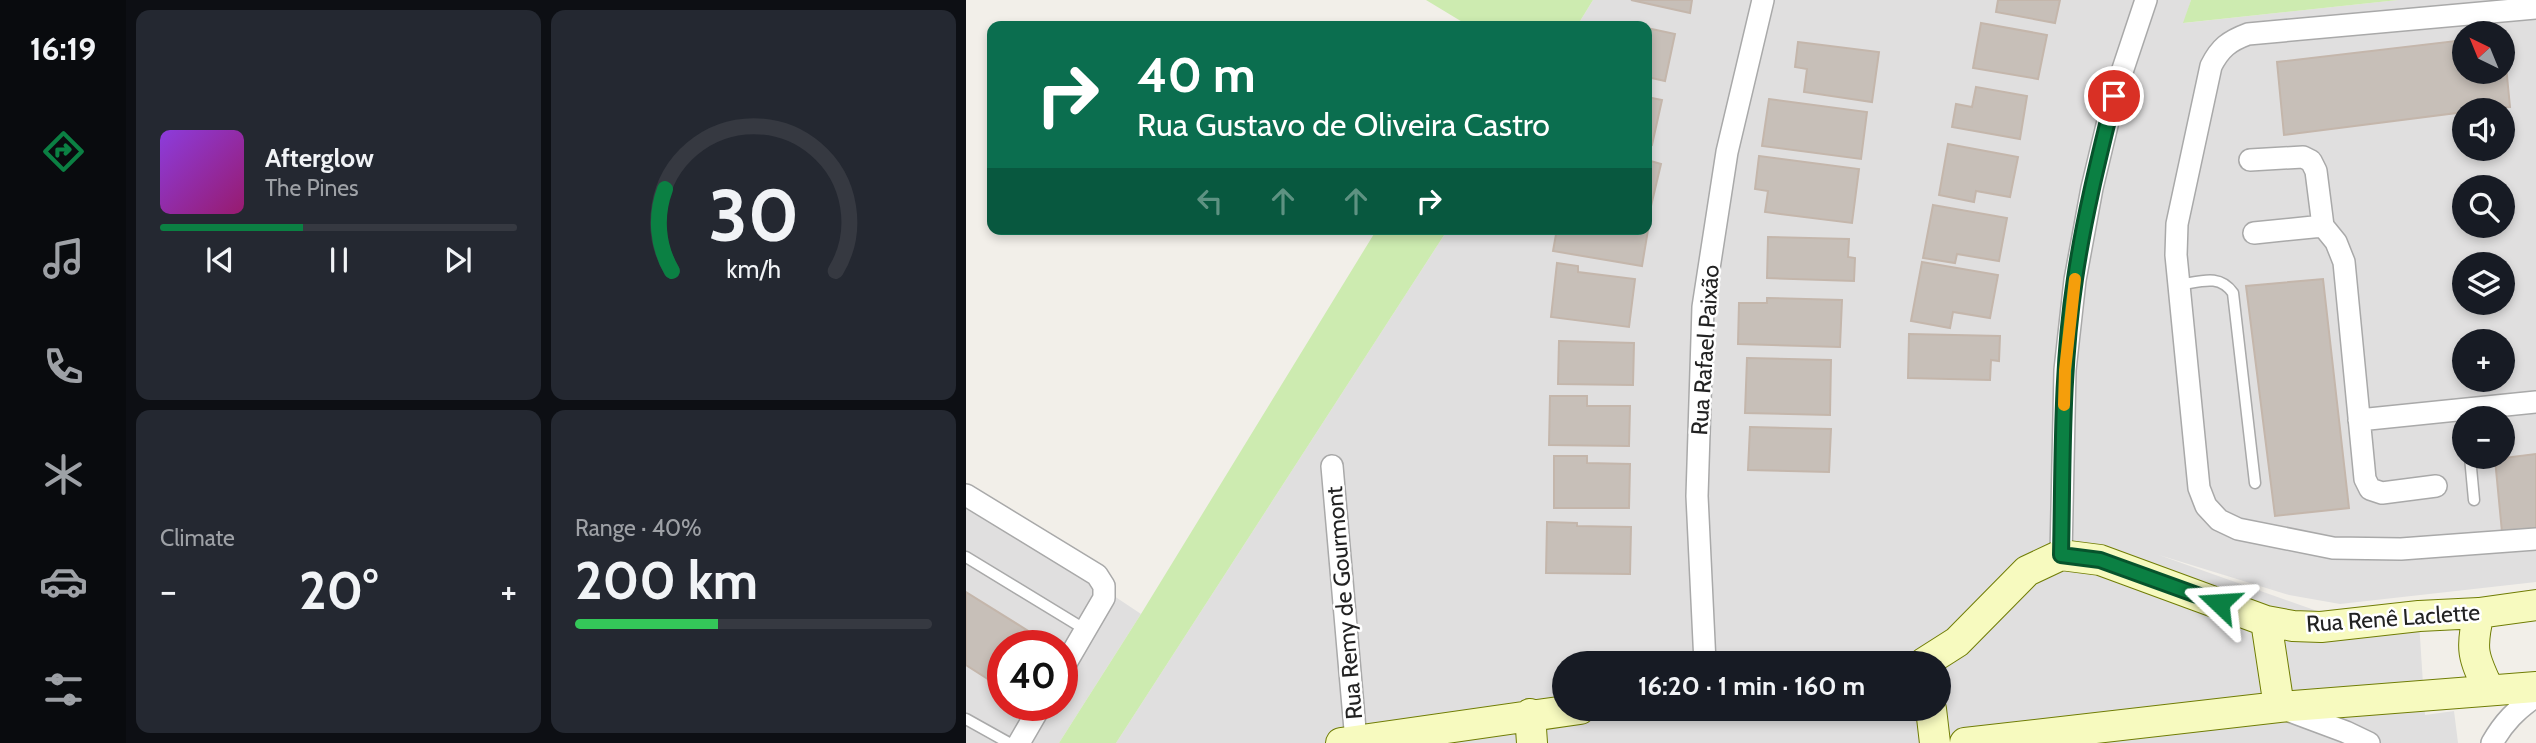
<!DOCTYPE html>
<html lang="en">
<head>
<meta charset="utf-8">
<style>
  :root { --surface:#171b24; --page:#242831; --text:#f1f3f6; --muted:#9ea1a6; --line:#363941; --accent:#0b8043 }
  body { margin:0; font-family:Cabin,sans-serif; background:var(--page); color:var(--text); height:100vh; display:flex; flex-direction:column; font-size:26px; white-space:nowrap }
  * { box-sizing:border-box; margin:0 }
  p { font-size:23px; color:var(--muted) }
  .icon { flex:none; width:38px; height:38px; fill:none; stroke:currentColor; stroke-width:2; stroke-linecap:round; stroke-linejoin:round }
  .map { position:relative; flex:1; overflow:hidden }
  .sheet { display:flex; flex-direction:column; gap:10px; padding:10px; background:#0d0f14; width:840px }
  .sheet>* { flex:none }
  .guide { position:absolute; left:21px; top:21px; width:665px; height:214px; border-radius:14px; box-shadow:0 4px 10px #0003; background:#0b6e4f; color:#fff; overflow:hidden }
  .needle { width:46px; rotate:317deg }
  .tools { position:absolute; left:1486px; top:21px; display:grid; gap:14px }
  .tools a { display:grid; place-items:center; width:63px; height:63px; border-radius:50%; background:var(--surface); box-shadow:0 4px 10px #0003; font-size:35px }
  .speed { position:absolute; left:21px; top:630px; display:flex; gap:14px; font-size:35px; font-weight:700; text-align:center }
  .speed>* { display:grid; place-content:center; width:91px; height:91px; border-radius:50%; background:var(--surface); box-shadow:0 4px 10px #0003; line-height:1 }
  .speed .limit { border:10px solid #d22; background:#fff; color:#111 }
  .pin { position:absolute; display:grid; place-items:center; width:60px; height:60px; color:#fff; margin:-30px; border:4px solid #fff; border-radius:50%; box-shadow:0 2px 7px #0007 }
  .me { position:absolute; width:77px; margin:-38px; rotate:290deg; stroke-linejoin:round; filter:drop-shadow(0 0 5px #0008) }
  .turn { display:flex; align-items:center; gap:24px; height:147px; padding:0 35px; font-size:32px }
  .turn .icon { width:91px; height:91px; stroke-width:2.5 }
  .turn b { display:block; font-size:49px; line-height:60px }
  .lanes { display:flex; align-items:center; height:66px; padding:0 35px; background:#0003; justify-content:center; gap:35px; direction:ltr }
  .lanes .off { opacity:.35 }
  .big { font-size:52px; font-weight:700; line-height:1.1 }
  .sheet .widget { flex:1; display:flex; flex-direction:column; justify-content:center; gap:10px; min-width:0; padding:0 24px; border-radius:14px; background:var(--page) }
  .sheet .dial { align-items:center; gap:0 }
  .dial svg { height:182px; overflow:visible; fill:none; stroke:var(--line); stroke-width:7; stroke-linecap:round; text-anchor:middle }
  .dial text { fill:var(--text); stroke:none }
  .song { display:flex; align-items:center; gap:21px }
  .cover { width:84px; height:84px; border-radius:10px; background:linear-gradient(135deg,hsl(270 70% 55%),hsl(320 70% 35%)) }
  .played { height:7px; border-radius:4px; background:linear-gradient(90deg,var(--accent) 40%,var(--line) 40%) }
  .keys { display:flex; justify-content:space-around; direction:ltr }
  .heat { display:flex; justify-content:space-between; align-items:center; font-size:38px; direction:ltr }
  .charge { height:10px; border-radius:5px; background:linear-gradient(90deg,#34c759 40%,var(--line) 0) }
  .sheet .tiles { flex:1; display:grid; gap:10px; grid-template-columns:repeat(2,1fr) }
  .trip { position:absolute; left:586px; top:651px; width:399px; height:70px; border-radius:35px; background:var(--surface); box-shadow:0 4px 10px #0003; font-weight:700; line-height:70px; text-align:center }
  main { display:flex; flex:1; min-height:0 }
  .tab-bar { display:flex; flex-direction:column; width:126px; justify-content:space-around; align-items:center; background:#090b0e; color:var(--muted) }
  .tab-bar .icon { width:49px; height:49px }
  .tab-bar .on { color:var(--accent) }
  .tab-bar b { font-size:32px; color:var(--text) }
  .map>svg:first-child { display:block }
  .residential { fill:#e0dfdf; fill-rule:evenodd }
  .grass { fill:#cdebb0 }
  .building { fill:#c7bfb8; stroke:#c4b6ab; stroke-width:2 }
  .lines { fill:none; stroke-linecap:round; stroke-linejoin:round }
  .lane-casing { stroke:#a9a9a9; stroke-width:13 }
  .street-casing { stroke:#a9a9a9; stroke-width:24 }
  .secondary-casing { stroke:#707d05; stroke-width:32 }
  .lane { stroke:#fff; stroke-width:10 }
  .street { stroke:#fff; stroke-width:21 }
  .secondary { stroke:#f7fabf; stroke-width:30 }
  .route-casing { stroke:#07532c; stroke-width:18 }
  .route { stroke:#0b8043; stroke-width:12 }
  .slow { stroke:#f59e0b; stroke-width:12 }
  .labels { text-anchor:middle; stroke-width:5; stroke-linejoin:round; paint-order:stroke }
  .street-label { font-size:23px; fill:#222; stroke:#fff }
</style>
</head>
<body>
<main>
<nav class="tab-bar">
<b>16:19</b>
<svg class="icon on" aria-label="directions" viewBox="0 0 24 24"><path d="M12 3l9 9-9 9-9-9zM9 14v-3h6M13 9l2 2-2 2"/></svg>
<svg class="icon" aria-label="music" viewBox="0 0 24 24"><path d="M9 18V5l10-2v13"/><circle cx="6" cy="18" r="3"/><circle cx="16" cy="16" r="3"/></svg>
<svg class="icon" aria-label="phone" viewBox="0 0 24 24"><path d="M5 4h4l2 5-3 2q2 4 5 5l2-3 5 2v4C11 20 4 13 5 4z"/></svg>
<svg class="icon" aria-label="climate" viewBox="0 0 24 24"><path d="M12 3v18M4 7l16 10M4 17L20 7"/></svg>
<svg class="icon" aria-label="car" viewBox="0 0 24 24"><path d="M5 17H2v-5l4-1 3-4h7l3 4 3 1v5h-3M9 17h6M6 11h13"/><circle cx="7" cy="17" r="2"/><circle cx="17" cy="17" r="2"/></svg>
<svg class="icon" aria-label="filters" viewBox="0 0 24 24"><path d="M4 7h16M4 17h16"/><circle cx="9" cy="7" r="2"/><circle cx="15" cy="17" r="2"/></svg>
</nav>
<section class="sheet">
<div class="tiles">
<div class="widget">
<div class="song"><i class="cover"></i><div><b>Afterglow</b><p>The Pines</p></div></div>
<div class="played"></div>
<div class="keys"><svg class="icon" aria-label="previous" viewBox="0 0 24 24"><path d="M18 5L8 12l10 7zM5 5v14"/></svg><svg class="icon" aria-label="pause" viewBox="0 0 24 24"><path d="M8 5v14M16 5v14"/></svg><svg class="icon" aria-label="next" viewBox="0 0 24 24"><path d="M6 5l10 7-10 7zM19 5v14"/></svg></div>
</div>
<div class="widget dial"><svg viewBox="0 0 100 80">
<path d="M14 69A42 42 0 1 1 86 69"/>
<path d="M14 69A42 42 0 0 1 11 33" stroke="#0b8043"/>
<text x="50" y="56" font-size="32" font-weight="700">30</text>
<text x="50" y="72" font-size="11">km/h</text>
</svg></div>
<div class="widget"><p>Climate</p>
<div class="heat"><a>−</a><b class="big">20°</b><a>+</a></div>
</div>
<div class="widget"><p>Range · 40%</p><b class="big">200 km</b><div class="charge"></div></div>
</div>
</section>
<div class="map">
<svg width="1570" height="743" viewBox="0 0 1570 743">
  <rect width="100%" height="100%" fill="#f2efe9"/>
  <path class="residential" d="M627,0h598l-7,23 214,-23h138v582l-196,22 -51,-9 -130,-40 161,57 98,-6 7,109 29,-4 4,32h-1342l332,-514h199v-203h-70zM1498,33h38v39h-38zM1498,110h38v39h-38zM1498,187h38v39h-38zM1498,264h38v39h-38zM1498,341h38v39h-38zM1498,418h38v39h-38zM598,663h375v46h-375z
    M0,497l175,117 -82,129h-93zM37,646h59v59h-59z"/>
  <path class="grass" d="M460,0h167l-16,26h-108z
    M1225,0h207l-215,23z
    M411,229h71l-332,514h-57l82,-129z"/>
  <path class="building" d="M665,0h61l-2,13z
    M1032,0h62l-5,23 -59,-11z
    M1015,23l66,12 -9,44 -65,-11z
    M681,28l28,6 -10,47 -18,-4z
    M1537,35l7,72 -46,3v2l-180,23 -7,-73 187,-22v32h38z
    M832,42l81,10 -7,50 -68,-10 3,-23 -12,-2z
    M1010,87l51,9 -7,43 -68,-12 4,-23 16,3z
    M681,97l15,3 -10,45 -5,-2z
    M803,99l98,13 -6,47 -99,-13z
    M982,144l70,13 -8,40 -34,-6 -2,11 -35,-7z
    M793,156l100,13 -7,54 -87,-11 3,-21 -13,-2z
    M681,160l14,4 -10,42 -4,-1z
    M967,205l74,13 -8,43 -42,-7 -2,9 -32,-5z
    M681,217l3,1 -8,48 -89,-15 4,-22 12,2v-2h78z
    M802,237l81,2 -1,18 7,1 -1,23 -87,-3z
    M956,262l76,13 -8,43 -37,-6 -3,16 -39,-7z
    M591,263l21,3v6l57,7 -6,48 -78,-10z
    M1357,279l26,229 -74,8 -29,-230z
    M801,298l75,2 -2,47 -102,-3 1,-41h28z
    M943,334l91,2 -1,25 -8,-1 -1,20 -82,-2z
    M593,341l75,2 -1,42 -75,-1z
    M781,358l84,2 -1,55 -85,-2z
    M584,396h37v10h43l-1,40 -80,-1z
    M784,427l81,2 -2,43 -81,-2z
    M1570,454v74l-34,4 -7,-73z
    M588,456h33v7l43,1 -1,44h-75z
    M581,522l30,1v3l54,1 -1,47 -84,-1z
    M0,592l64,40 -9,14h-18v30l-6,9 -31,-20z"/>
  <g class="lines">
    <g class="lane-casing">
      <path id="lane" d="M1212,285c22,-3 41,-12 55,8l22,190
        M1504,457l4,43
        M0,557l120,73
        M0,719l43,24"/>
    </g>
    <g class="street-casing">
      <path id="street" d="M1570,8l-288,26c-19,7 -28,14 -37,32l-34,158 -1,31 23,233 7,18 13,14 19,9 95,19 68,1 135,-10
        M1284,160l53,-3 8,4 5,10 7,55 13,16 8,20 21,217 5,10 12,4 54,-7
        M1288,233l69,-7
        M1393,420l177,-18
        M366,466l24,275
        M0,495l131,80 7,11v12l-42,72
        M1095,555l4,-185 10,-90 17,-92 22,-92 32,-96
        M739,663l-8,-167 6,-189 24,-155 36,-152
        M1321,710l59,22 23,11
        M53,743l22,-38
        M1526,743c12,-21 24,-33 44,-47"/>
    </g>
    <g class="secondary-casing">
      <path id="secondary" d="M1513,613c-9,36 -6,44 10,77
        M1300,621l13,86
        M958,663l33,-21 70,-71 34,-16 39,5 166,61 27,5 28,1 98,-11 60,-3 57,-8
        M965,709l4,34
        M564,714l2,29
        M375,743l239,-34
        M999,743l314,-36 257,-20"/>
    </g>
    <use href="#lane" class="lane"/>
    <use href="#street" class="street"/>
    <use href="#secondary" class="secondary"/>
  </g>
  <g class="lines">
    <g class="route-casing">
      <path id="route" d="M1148,96c-15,61 -30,121 -39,183 -14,91 -12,184 -14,276l39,5 119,43"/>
    </g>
    <use href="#route" class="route"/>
    <path class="slow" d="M1098,405l1,-35 10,-91"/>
  </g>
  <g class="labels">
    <g class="street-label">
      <text transform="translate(739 350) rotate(-86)" y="8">Rua Rafael Paixão</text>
      <text transform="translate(378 603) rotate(-95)" y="8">Rua Remy de Gourmont</text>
      <text transform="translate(1427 618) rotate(-4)" y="8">Rua Renê Laclette</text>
    </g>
  </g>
</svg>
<div class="tools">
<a><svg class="needle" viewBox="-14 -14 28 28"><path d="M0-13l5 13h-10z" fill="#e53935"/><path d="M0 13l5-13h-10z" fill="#9ea1a6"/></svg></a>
<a><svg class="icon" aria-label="sound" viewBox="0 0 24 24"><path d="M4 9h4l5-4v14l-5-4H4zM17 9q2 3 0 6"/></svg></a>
<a><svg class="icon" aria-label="search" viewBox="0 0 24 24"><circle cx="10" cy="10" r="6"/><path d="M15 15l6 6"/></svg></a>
<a><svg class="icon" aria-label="layers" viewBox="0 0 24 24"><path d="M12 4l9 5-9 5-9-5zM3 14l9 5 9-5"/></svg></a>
<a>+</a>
<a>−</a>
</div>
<div class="speed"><div class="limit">40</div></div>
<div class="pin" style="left:1148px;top:96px;background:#d93025"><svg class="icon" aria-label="arrive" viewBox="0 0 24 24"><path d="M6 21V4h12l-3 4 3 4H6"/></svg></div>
<svg class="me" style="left:1253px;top:603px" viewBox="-20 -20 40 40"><path d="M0-17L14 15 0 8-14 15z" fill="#0b8043" stroke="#fff" stroke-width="4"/></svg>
<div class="trip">16:20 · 1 min · 160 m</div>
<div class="guide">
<div class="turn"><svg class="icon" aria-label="right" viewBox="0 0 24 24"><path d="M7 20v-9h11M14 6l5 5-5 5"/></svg><div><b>40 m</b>Rua Gustavo de Oliveira Castro</div></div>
<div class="lanes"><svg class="icon off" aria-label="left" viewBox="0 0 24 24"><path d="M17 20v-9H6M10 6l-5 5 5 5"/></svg><svg class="icon off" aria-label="ahead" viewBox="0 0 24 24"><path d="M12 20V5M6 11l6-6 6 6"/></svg><svg class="icon off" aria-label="ahead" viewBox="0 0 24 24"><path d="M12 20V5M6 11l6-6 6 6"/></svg><svg class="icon" aria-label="right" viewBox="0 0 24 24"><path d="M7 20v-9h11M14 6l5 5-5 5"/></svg></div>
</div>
</div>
</main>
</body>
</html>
